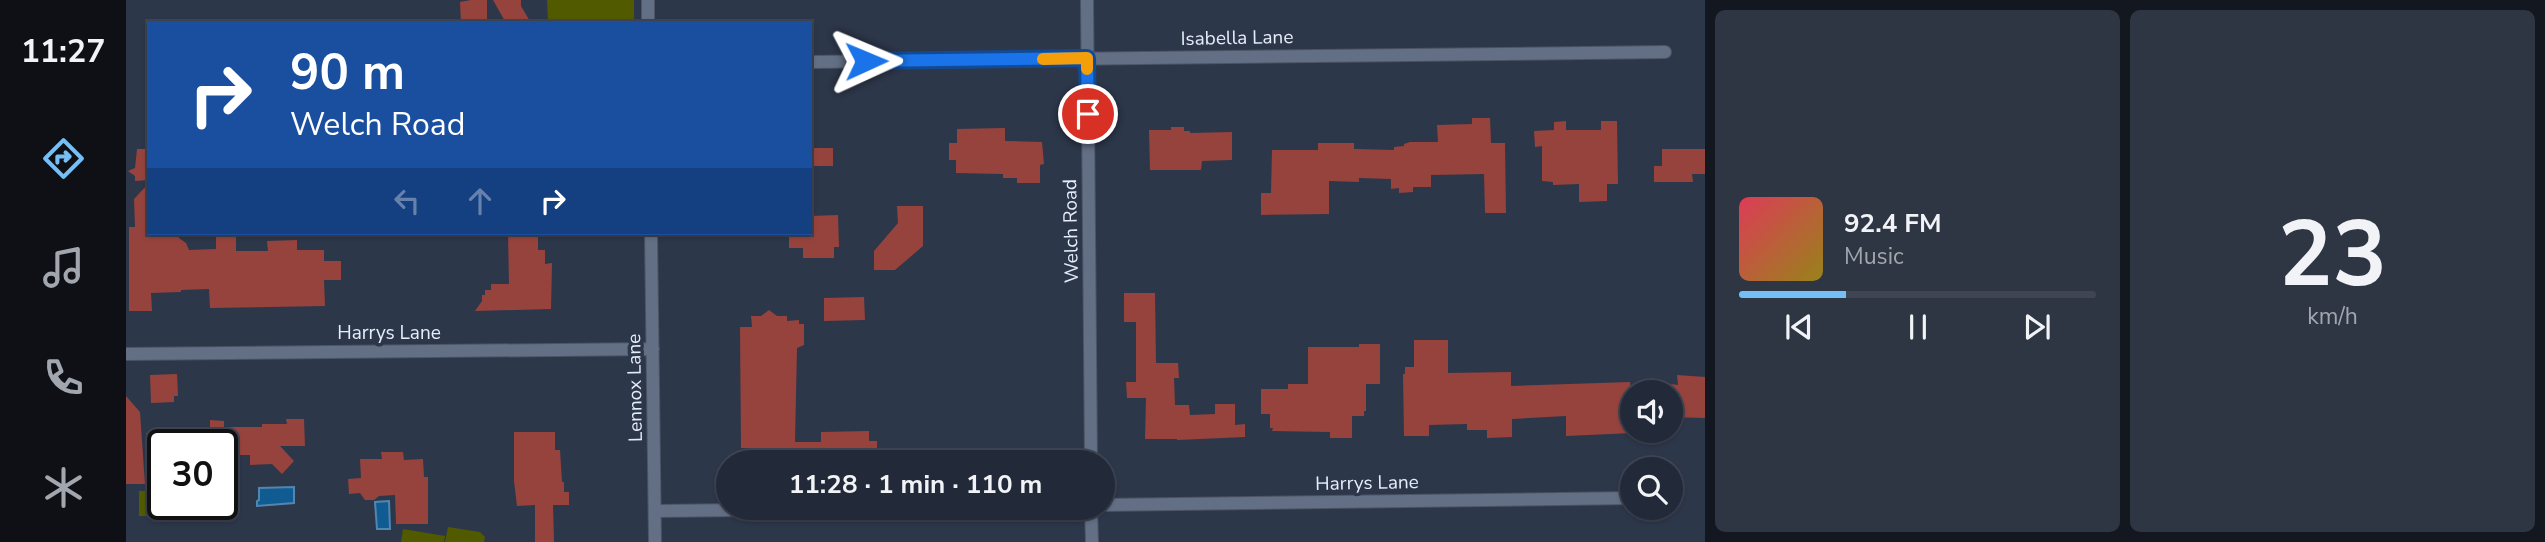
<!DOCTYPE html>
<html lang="en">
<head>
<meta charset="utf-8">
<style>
  :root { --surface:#222938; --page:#2e3543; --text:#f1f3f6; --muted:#a2a6ae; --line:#3f4553; --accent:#74c0f6 }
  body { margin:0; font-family:"Nunito Sans",sans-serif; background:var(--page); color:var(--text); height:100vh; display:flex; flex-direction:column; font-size:26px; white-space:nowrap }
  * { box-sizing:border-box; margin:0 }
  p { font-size:23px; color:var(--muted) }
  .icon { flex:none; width:38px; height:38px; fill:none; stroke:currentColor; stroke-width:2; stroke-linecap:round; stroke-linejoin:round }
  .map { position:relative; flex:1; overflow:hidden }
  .side { display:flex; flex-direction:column; gap:10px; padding:10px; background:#13171f; width:840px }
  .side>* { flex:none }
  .hud { position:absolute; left:21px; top:21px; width:665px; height:214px; border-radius:0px; box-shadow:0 2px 5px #0004,0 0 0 2px var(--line); background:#1a4fa0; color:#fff; overflow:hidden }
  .buttons { position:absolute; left:1494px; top:380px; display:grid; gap:14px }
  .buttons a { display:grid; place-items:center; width:63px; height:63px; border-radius:50%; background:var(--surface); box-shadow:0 2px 5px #0004,0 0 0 2px var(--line); font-size:35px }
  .speed { position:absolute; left:21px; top:429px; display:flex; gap:14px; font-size:35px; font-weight:700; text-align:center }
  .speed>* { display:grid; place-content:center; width:91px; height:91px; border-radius:50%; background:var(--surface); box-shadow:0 2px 5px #0004,0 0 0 2px var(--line); line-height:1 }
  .speed .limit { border:4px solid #111; border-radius:10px; background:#fff; color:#111 }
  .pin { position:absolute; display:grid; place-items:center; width:60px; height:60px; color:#fff; margin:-30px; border:4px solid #fff; border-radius:50%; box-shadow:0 2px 7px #0007 }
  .me { position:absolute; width:77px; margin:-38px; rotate:89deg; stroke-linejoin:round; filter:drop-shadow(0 0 5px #0008) }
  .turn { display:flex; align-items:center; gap:24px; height:147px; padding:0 28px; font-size:32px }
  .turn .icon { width:91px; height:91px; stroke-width:2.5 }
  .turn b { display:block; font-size:49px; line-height:60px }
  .lanes { display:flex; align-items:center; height:66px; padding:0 28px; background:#0003; justify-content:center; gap:35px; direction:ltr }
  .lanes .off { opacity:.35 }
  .side .tile { flex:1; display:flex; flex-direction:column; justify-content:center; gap:10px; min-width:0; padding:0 24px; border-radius:10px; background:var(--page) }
  .side .dial { align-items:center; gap:0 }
  .dial b { font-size:91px; line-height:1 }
  .song { display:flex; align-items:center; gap:21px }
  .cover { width:84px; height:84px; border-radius:10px; background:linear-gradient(135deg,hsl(350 70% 55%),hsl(50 70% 35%)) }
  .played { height:7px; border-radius:4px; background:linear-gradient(90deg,var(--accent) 30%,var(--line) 30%) }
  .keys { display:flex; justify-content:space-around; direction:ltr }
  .side .tiles { flex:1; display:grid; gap:10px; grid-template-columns:repeat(2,1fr) }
  .trip { position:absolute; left:590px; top:450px; width:399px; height:70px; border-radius:35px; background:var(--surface); box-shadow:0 2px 5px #0004,0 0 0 2px var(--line); font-weight:700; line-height:70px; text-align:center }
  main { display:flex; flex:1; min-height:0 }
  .dock { display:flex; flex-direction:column; width:126px; justify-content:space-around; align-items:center; background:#0e1016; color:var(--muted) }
  .dock .icon { width:49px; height:49px }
  .dock .on { color:var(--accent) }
  .dock b { font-size:32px; color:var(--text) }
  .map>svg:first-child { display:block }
  .green { fill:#525a00 }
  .water { fill:#105b92; stroke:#5087b1; stroke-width:2 }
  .building { fill:#96433d }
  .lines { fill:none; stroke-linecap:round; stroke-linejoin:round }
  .minor-casing { stroke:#4b5465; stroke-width:14 }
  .minor { stroke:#636f85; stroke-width:12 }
  .route-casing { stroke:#114b97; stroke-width:18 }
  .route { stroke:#1a73e8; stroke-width:12 }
  .slow { stroke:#f59e0b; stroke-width:12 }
  .labels { text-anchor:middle; stroke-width:7; stroke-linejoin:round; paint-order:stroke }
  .street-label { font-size:19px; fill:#e6edfa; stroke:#2d374a }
</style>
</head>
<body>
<main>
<nav class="dock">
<b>11:27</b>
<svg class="icon on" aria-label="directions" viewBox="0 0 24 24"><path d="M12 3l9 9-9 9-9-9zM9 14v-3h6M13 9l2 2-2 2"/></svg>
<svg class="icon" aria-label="music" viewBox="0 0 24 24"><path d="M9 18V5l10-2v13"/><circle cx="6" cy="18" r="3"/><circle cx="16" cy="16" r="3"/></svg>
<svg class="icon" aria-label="phone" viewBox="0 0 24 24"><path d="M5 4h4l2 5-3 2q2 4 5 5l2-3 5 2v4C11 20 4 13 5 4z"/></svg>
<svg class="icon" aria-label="climate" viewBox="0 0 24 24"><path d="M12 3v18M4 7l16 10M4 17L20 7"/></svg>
</nav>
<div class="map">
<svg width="1579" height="542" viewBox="0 0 1579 542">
  <rect width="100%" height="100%" fill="#2d374a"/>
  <path class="green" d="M421,0h87v23h-86z
    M13,491h24v13h12v12h-36z
    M322,527l32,5 5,5 -1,5h-39z
    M277,529l42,7 -1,6h-43z"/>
  <path class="water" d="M34,433l1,37h-14v-36z
    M168,487v16l-37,3v-5l2,-1v-12z
    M263,501l1,28h-13l-2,-27z"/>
  <path class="building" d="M345,0h16v23h-26l-1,-21z
    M367,0h28v6l10,17h-25z
    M1346,118h18l1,25h14l1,70h-21l-1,-39 -53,1v12h-18v5l-14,1v-5l-8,1v-10l-32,-1v4l-30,-1v33l-68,1v-22h10l1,-43h46v-7h36v6l40,1v-3l10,-1v-2l6,-2h28l-1,-17 35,-1z
    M1440,121v9h35v-9h16l1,63h-11v17l-28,1v-18l-26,1v-3l-11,-1v-35l-7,1 -1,-16 20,-1v-8z
    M1045,127h13v4h6v2l42,-1v28l-30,1 -1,9h-51l-1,-40h22z
    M879,128v13l37,1 2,22 -4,1v18h-23v-5h-14v-4l-47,-1v-13h-7v-17h8v-14z
    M684,148h23v18h-23z
    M11,149h12v31l-14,1v-5l-7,-5 7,-3z
    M1536,149h43v25h-13l1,8h-39v-16h8z
    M23,183v50h30v5l7,5 3,7 27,-1v-16h20v18h32l-1,-10 30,-1v10h27v11h17v19h-17l1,26 -115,2 -1,-19 -28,1v2l-30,1 1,18h-23v-84h6l-1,-28z
    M771,206h26v40l-28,24h-21v-19l24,-28z
    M712,215l1,32h-5v11h-31v-10h-14v-15h21v-17z
    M382,233h30v17h7v14l7,-1 -1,46 -76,2 7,-10v-6h3v-5h6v-6h18z
    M998,293h31l1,70h22l1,15h-5l1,27h14l1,10 25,-1v-10h20v21l10,-1v13l-68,3v-1h-32l1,-41h-19l-1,-16h10v-60h-12z
    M738,297l1,23 -41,1v-23z
    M643,310l8,6h10v5l12,-1v4h5v21l-7,3 -2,94h26v-10l48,-1v10h8v21h-125v-14h-11l-1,-121h12l-1,-11h10z
    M1288,340h34v33l63,-1v14l119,-4 3,51 -67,3v-20l-54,3v18l-25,1v-8h-20v-6l-38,1v11h-25l-1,-62h2v-7h9z
    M1233,344h21v40h-14v27h-2v5h-12v22h-22v-6l-58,-1 1,-3h-3v-14h-9v-25h27v-5h20v-37h51z
    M51,374l1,22h-4v6l-23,1 -1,-28z
    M1551,375l28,2v41l-34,-1v-33l7,1z
    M0,396l14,16 5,72h-19z
    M160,419h18l1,27h-25l14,15 -12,13 -10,-10 -22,1v-10h-28v-11h-12v-24l14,1v6h38v-3h25z
    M388,432h41v18h5l2,32h2v10h5v13h-16l1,37h-19v-37l-18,1 -3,-25z
    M255,452h22l1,8 19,-1 1,18h4v47h-32l-1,-29 -16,1 -5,4h-9l-5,-7 -11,1 -1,-15 13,-1 -1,-19h22z"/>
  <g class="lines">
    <g class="minor-casing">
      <path id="minor" d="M522,0v23
        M961,0l4,462
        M684,62l855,-10
        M525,233l4,309
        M0,354l527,-5
        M976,505l531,-7
        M965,508l1,34
        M529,511l249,-3"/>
    </g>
    <use href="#minor" class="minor"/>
  </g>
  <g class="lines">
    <g class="route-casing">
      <path id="route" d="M740,61l221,-3 1,56"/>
    </g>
    <use href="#route" class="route"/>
    <path class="slow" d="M917,59l44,-1v11"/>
  </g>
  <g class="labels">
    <g class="street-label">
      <text transform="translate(1111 37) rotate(-1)" y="7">Isabella Lane</text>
      <text transform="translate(944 231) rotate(-91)" y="7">Welch Road</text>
      <text x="263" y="339">Harrys Lane</text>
      <text transform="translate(508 388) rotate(-91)" y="7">Lennox Lane</text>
      <text transform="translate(1241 482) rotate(-1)" y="7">Harrys Lane</text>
    </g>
  </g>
</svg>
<div class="buttons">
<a><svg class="icon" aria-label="sound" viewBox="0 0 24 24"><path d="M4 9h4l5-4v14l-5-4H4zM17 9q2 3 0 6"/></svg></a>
<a><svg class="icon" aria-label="search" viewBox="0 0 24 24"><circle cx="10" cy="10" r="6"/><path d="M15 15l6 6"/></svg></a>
</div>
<div class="speed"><div class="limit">30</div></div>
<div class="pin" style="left:962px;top:114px;background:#d93025"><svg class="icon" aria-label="arrive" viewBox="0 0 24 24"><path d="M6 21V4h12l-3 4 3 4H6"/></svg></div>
<svg class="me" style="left:740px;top:61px" viewBox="-20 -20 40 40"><path d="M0-17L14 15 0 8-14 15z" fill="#1a73e8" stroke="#fff" stroke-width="4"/></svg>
<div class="trip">11:28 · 1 min · 110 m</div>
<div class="hud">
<div class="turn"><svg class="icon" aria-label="right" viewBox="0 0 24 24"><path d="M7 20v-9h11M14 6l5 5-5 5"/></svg><div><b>90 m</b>Welch Road</div></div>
<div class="lanes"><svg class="icon off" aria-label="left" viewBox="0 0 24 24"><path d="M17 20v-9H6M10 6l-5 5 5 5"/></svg><svg class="icon off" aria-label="ahead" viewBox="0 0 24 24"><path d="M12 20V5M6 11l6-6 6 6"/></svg><svg class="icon" aria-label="right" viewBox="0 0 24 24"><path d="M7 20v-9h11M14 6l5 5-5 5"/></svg></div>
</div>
</div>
<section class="side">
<div class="tiles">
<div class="tile">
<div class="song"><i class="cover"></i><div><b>92.4 FM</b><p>Music</p></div></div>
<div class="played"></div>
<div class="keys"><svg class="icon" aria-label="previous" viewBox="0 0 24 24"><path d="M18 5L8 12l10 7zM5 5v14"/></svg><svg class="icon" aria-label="pause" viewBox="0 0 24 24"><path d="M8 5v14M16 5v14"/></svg><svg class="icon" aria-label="next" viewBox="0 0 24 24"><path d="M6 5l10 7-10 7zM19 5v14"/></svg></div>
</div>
<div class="tile dial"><b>23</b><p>km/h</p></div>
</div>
</section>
</main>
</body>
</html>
